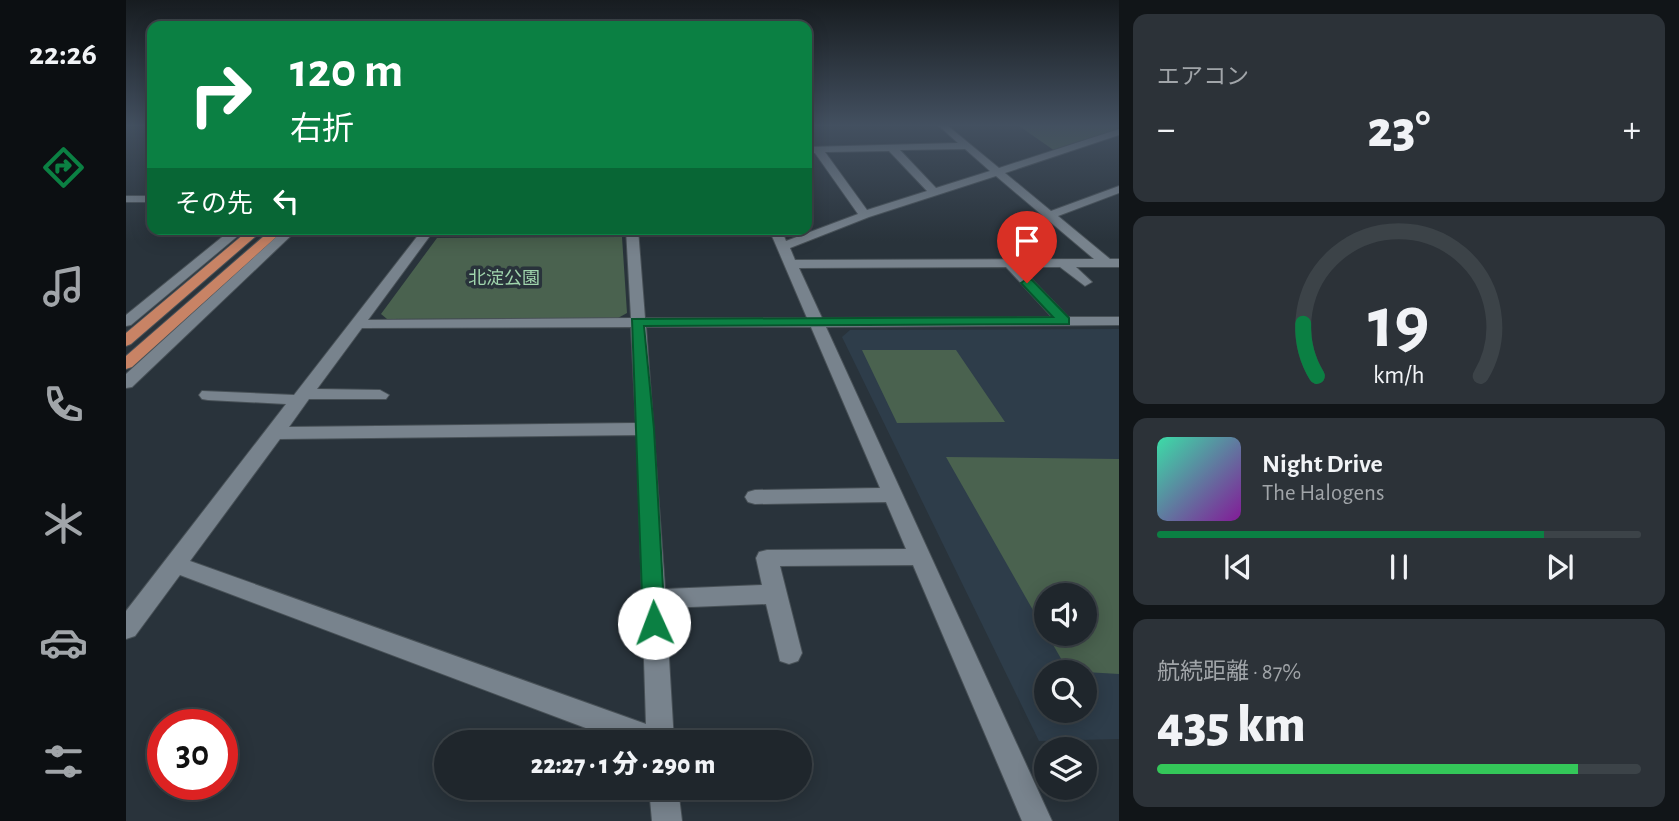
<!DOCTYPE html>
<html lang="ja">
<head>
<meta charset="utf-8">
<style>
  :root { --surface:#1f262c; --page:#2c3238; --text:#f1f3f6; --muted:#a1a5a9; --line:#3c4348; --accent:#0b8043 }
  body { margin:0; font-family:"Alegreya Sans","Noto Sans JP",sans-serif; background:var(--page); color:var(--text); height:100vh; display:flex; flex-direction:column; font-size:26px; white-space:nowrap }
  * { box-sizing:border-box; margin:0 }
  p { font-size:23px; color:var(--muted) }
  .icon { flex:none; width:38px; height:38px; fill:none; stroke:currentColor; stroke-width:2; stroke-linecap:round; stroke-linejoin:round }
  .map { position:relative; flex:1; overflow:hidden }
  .side { display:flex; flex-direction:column; gap:14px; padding:14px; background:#111518; width:560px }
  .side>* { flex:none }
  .guide { position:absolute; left:21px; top:21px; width:665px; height:214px; border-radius:14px; box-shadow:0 4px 18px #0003,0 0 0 2px var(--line); background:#0b8043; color:#fff; overflow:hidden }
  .fabs { position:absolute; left:908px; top:583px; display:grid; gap:14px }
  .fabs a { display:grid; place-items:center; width:63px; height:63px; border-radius:50%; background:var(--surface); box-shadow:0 4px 18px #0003,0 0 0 2px var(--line); font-size:35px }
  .speed { position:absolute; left:21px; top:709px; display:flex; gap:14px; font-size:35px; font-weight:700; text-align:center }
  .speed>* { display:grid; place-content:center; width:91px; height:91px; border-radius:50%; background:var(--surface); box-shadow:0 4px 18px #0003,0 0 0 2px var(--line); line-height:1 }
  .speed .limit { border:10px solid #d22; background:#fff; color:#111 }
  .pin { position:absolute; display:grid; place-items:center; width:60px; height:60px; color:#fff; margin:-72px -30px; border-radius:50% 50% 50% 0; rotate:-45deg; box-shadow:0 0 7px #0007 }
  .pin .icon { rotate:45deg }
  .me { position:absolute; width:77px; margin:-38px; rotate:358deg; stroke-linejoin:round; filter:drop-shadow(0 0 5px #0008) }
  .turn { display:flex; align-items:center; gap:24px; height:147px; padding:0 28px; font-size:32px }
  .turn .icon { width:91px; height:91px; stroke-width:2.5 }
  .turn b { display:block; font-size:49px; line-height:60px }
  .then { display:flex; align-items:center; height:66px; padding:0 28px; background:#0003; gap:14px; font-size:26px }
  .big { font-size:52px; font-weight:800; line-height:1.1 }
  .side .widget { flex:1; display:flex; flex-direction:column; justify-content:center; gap:10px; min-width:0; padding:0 24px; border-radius:14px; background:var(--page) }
  .side .dial { align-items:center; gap:0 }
  .dial svg { height:182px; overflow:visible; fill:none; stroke:var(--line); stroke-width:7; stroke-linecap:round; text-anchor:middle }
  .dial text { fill:var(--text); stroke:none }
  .song { display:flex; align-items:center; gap:21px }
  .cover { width:84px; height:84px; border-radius:10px; background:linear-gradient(135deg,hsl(160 70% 55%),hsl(290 70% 35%)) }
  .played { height:7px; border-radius:4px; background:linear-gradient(90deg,var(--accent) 80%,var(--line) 80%) }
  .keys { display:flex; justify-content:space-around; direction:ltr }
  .heat { display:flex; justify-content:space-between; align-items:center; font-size:38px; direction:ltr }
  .charge { height:10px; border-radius:5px; background:linear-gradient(90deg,#34c759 87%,var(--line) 0) }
  .trip { position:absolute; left:308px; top:730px; width:378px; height:70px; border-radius:35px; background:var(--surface); box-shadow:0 4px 18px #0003,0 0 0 2px var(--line); font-weight:800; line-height:70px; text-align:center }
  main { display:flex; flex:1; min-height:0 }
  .menu { display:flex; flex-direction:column; width:126px; justify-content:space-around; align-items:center; background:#0c0f12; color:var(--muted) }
  .menu .icon { width:49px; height:49px }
  .menu .selected { color:var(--accent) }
  .menu b { font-size:32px; color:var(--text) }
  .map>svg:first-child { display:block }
  .built { fill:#2e3d4a; fill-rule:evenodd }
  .green { fill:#4a624f }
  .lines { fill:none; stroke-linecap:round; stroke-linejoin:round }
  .minor-casing { stroke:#485157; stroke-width:2 }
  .major-casing { stroke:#485157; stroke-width:2 }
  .minor { fill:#78838d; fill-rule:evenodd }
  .major { fill:#c88365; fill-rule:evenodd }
  .route { fill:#0b8043; stroke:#07532c; stroke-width:2 }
  .labels { text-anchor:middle; stroke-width:7; stroke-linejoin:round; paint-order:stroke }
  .far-park-label { font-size:18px; fill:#a0d5ad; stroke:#29333b }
</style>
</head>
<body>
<main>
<nav class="menu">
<b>22:26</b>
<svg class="icon selected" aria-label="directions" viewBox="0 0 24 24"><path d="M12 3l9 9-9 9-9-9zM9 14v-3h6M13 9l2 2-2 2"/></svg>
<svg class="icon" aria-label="music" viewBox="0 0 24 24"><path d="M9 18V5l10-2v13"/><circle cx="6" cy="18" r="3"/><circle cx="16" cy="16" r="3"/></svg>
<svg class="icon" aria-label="phone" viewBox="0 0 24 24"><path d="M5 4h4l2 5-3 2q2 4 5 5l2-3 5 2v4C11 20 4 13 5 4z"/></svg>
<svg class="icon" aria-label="climate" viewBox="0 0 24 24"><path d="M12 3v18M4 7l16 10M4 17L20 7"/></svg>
<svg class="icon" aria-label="car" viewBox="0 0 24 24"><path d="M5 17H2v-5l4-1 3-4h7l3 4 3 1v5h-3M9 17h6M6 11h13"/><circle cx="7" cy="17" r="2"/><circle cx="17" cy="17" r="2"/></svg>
<svg class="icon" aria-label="filters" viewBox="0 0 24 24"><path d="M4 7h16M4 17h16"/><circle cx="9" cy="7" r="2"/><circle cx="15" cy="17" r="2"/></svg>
</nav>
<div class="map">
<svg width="993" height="821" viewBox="0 0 993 821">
  <rect width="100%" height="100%" fill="#29333b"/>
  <path class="built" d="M993,329v410l-80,2 -197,-404 8,-7zM920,595h39v39h-39zM920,672h39v38h-39z"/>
  <path class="green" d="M893,126h100v4l-64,21z
    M496,237l5,76 -9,5 -231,1 -6,-5 56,-76z
    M736,350h94l49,72 -108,1z
    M820,457l173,2v215l-51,-3 -21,-37h38v-39h-39v38z"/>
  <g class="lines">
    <g class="minor-casing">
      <path id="minor" d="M813,126h9l51,42 120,-39v6l-114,38 46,38 68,-25v7l-61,23 52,43h9v8h-43l16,15 -7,4 -25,-19h-40l48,50h51v8l-293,2 226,494h-30l-109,-256 -133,1 22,87 -4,8 -9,3 -9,-3 -14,-57 -100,4 8,134h-51l-443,-167 -45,61 -9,3v-28l160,-207 -78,-4 -6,-1 -3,-4 3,-4 92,4 129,-166h12l-67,91 263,-2 -5,-89h12l7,89h162l-38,-89h12l5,12 72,-27 -43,-61h-8v-6l151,-4zM839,149l25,22 -54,17 -36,-38zM763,151l38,40 -60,19 -42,-58zM870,176l98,83 -299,1 -5,-12 79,-31zM880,267l46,50 -230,1 -23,-50zM505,327l5,96 -347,4 20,-28h77l3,-4 -9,-5 -63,-1 45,-61zM520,327h165l69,161 -125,2 -7,2 -3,5 3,5 7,2 131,-2 20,47 -139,1 -8,2 -3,6 6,27 -97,4zM511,435l9,289 -456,-163 90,-122z
        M0,196h26v6h-26z
        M106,229h14l-115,96 -5,1v-11z
        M159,229h13l-166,158 -6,1v-14z
        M523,788h29l4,33h-30z"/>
    </g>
    <g class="major-casing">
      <path id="major" d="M124,229h14l-133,115 -5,2v-13z
        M146,229h13l-153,138 -6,2v-13z"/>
    </g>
    <use href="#minor" class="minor"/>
    <use href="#major" class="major"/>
  </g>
  <linearGradient id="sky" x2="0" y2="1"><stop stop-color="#171c20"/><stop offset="0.52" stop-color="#435060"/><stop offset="1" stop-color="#435060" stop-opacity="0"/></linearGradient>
  <rect width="993" height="241" fill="url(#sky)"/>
  <path class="route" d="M901,279l5,1 37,38v6l-425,2 10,103 11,194 -3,7 -8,2 -7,-2 -4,-7 -11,-304 421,-2 -32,-34z"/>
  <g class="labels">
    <g class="far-park-label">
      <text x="378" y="284">北淀公園</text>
    </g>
  </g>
</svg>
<div class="fabs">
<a><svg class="icon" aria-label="sound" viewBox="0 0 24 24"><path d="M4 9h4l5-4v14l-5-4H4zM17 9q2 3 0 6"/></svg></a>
<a><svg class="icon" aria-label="search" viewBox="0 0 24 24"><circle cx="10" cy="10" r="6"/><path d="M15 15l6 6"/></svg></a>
<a><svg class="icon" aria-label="layers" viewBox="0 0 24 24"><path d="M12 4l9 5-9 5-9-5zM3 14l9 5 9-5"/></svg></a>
</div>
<div class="speed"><div class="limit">30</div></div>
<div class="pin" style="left:901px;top:283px;background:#d93025"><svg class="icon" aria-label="arrive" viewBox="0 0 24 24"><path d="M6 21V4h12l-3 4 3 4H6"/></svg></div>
<svg class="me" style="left:528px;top:623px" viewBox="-20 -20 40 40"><circle r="19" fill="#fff"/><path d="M0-13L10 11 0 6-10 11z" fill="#0b8043"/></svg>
<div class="trip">22:27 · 1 分 · 290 m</div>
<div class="guide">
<div class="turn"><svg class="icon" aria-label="right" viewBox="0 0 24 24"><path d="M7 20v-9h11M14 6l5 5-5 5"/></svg><div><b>120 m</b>右折</div></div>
<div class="then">その先<svg class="icon" aria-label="left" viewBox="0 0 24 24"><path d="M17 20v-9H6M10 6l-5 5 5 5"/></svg></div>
</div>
</div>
<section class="side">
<div class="widget"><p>エアコン</p>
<div class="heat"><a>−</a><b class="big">23°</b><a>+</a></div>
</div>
<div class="widget dial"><svg viewBox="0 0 100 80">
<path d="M14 69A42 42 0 1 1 86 69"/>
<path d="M14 69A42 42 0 0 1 8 46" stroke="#0b8043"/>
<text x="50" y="56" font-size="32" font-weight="700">19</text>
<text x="50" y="72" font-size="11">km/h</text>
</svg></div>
<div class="widget">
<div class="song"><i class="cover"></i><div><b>Night Drive</b><p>The Halogens</p></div></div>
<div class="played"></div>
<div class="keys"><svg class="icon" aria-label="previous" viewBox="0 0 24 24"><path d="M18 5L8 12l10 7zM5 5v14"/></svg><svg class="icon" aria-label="pause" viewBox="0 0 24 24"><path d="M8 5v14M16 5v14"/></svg><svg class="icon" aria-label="next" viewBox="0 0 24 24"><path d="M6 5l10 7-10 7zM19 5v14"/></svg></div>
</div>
<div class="widget"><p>航続距離 · 87%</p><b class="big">435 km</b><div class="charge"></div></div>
</section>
</main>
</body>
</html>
